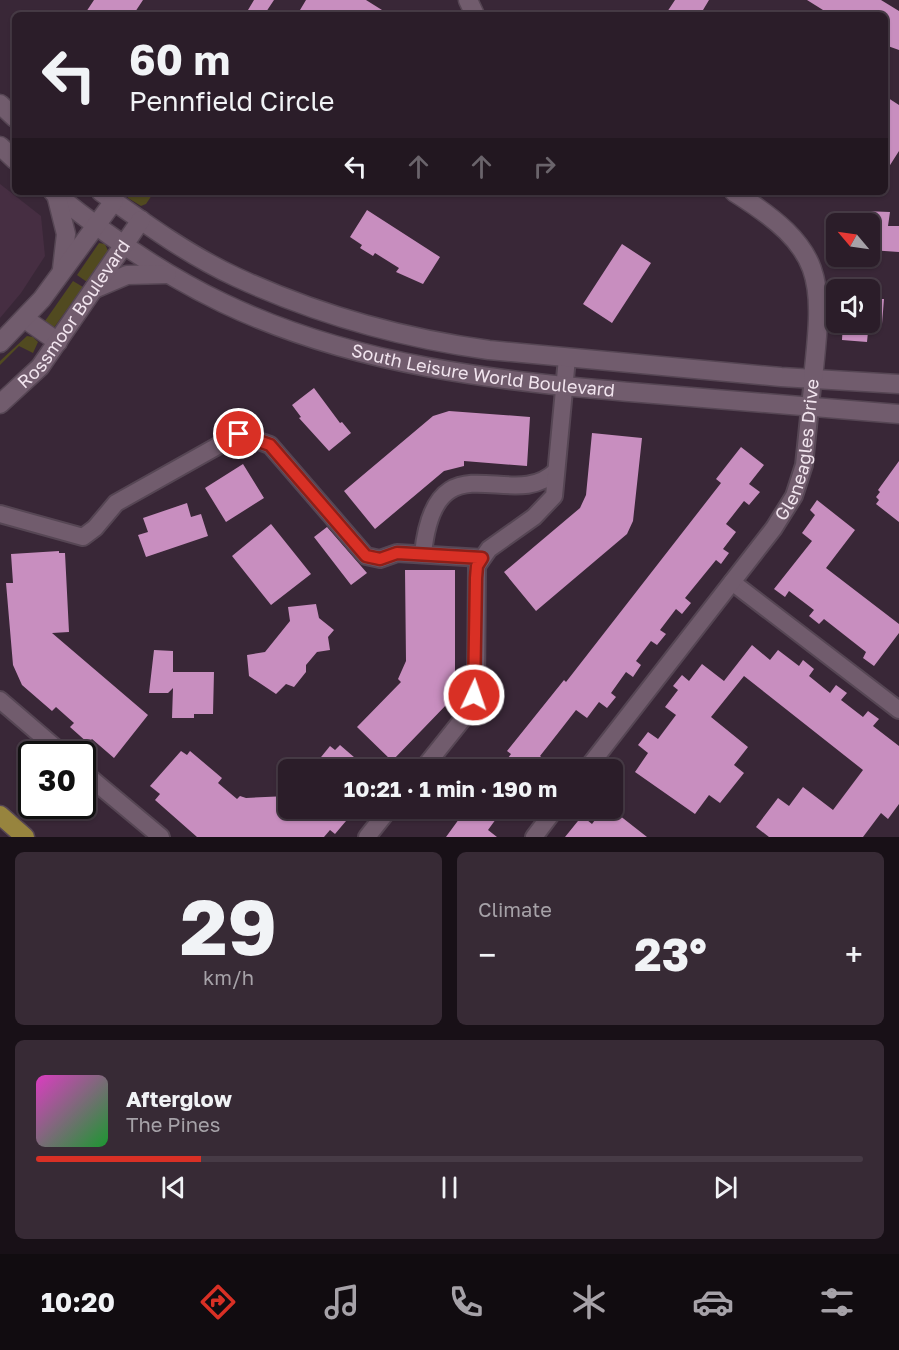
<!DOCTYPE html>
<html lang="en">
<head>
<meta charset="utf-8">
<style>
  :root { --surface:#2b1d29; --page:#372a35; --text:#f1f3f6; --muted:#a6a2a8; --line:#473b46; --accent:#d93025 }
  body { margin:0; font-family:"Golos Text",sans-serif; background:var(--page); color:var(--text); height:100vh; display:flex; flex-direction:column; font-size:22px; white-space:nowrap }
  * { box-sizing:border-box; margin:0 }
  p { font-size:20px; color:var(--muted) }
  .icon { flex:none; width:33px; height:33px; fill:none; stroke:currentColor; stroke-width:2; stroke-linecap:round; stroke-linejoin:round }
  .map { position:relative; height:837px; overflow:hidden }
  .details { display:flex; flex-direction:column; gap:15px; padding:15px; background:#181017; flex:1 }
  .details>* { flex:none }
  .guide { position:absolute; left:12px; top:12px; width:876px; height:183px; border-radius:9px; box-shadow:0 2px 4px #0004,0 0 0 2px var(--line); background:#2b1d29; color:var(--text); overflow:hidden }
  .needle { width:39px; rotate:299deg }
  .buttons { position:absolute; left:826px; top:213px; display:grid; gap:12px }
  .buttons a { display:grid; place-items:center; width:54px; height:54px; border-radius:9px; background:var(--surface); box-shadow:0 2px 4px #0004,0 0 0 2px var(--line); font-size:30px }
  .speed { position:absolute; left:18px; top:741px; display:flex; gap:12px; font-size:30px; font-weight:700; text-align:center }
  .speed>* { display:grid; place-content:center; width:78px; height:78px; border-radius:50%; background:var(--surface); box-shadow:0 2px 4px #0004,0 0 0 2px var(--line); line-height:1 }
  .speed .limit { border:3px solid #111; border-radius:9px; background:#fff; color:#111 }
  .pin { position:absolute; display:grid; place-items:center; width:51px; height:51px; color:#fff; margin:-26px; border:3px solid #fff; border-radius:50%; box-shadow:0 2px 6px #0007 }
  .me { position:absolute; width:66px; margin:-33px; rotate:3deg; stroke-linejoin:round; filter:drop-shadow(0 0 4px #0008) }
  .turn { display:flex; align-items:center; gap:21px; height:126px; padding:0 18px; font-size:27px }
  .turn .icon { width:78px; height:78px; stroke-width:2.5 }
  .turn b { display:block; font-size:42px; line-height:51px }
  .lanes { display:flex; align-items:center; height:57px; padding:0 18px; background:#0003; justify-content:center; gap:30px; direction:ltr }
  .lanes .off { opacity:.35 }
  .big { font-size:45px; font-weight:700; line-height:1.1 }
  .details .tile { flex:1; display:flex; flex-direction:column; justify-content:center; gap:9px; min-width:0; padding:0 21px; border-radius:9px; background:var(--page) }
  .details .dial { align-items:center; gap:0 }
  .dial b { font-size:78px; line-height:1 }
  .song { display:flex; align-items:center; gap:18px }
  .cover { width:72px; height:72px; border-radius:9px; background:linear-gradient(135deg,hsl(310 70% 55%),hsl(130 70% 35%)) }
  .played { height:6px; border-radius:3px; background:linear-gradient(90deg,var(--accent) 20%,var(--line) 20%) }
  .keys { display:flex; justify-content:space-around; direction:ltr }
  .heat { display:flex; justify-content:space-between; align-items:center; font-size:33px; direction:ltr }
  .details .tiles { flex:1; display:grid; gap:15px; grid-template-columns:1fr 1fr }
  .tile:last-child { grid-column:span 2 }
  .trip { position:absolute; left:278px; top:759px; width:345px; height:60px; border-radius:9px; background:var(--surface); box-shadow:0 2px 4px #0004,0 0 0 2px var(--line); font-weight:700; line-height:60px; text-align:center }
  .tab-bar { display:flex; height:96px; justify-content:space-around; align-items:center; background:#110c10; color:var(--muted) }
  .tab-bar .icon { width:42px; height:42px }
  .tab-bar .current { color:var(--accent) }
  .tab-bar b { font-size:27px; color:var(--text) }
  .map>svg:first-child { display:block }
  .built { fill:#462e42 }
  .green { fill:#514a20 }
  .building { fill:#c88ebf }
  .lines { fill:none; stroke-linecap:round; stroke-linejoin:round }
  .minor-casing { stroke:#564654; stroke-width:20 }
  .tertiary-casing { stroke:#564654; stroke-width:21 }
  .primary-casing { stroke:#564654; stroke-width:21 }
  .minor { stroke:#715c6d; stroke-width:16 }
  .tertiary { stroke:#715c6d; stroke-width:18 }
  .primary { stroke:#97843e; stroke-width:18 }
  .route-casing { stroke:#8d1f18; stroke-width:15 }
  .route { stroke:#d93025; stroke-width:10 }
  .labels { text-anchor:middle; stroke-width:6; stroke-linejoin:round; paint-order:stroke }
  .street-label { font-size:18px; fill:#f1e4ee; stroke:#1b131a }
</style>
</head>
<body>
<div class="map">
<svg width="899" height="837" viewBox="0 0 899 837">
  <rect width="100%" height="100%" fill="#392737"/>
  <path class="built" d="M0,184l41,32 4,40 -24,37 -21,25z"/>
  <path class="green" d="M125,192h29l-8,12 -5,2 -13,-8z
    M99,243l6,1 3,7 -21,31 -10,-7z
    M73,281l10,6 -30,42 -9,-5 1,-3z
    M27,336l6,1 5,5 -5,11 -14,-7 -19,19v-4z"/>
  <path class="building" d="M94,0h49l-10,15h-49z
    M254,0h20l-10,15h-19z
    M306,0h60l24,15h-81l-9,-5z
    M675,0h34l-9,15h-35z
    M807,0h74l18,11v39l-14,-5v-30h-54z
    M885,96l14,9v46l-14,22z
    M367,210l73,47 -17,27 -27,-12 3,-4 -24,-15 -2,3 -13,-8 2,-3 -12,-8z
    M864,211l26,1 -2,14h11v26l-29,-2v-26h-7z
    M622,244l29,19 -39,60 -29,-19z
    M870,299h14l-2,25h-12z
    M843,322h26l-2,20 -25,-2z
    M314,388l26,35 2,-1 9,11 -22,18 -30,-33 2,-1 -9,-12z
    M449,411l81,6 -3,49 -63,-5v5l-20,5 -69,58 -31,-38 89,-75z
    M592,433l50,5 -9,83 -6,13 -91,77 -32,-39 76,-64 6,-13z
    M741,447l23,18 -15,19 11,8 -11,13 -5,-4 -18,23 10,8 -13,17 6,4 -8,11 -5,-4 -31,38 6,5 -9,11 -6,-5 -16,21 6,4 -9,11 -6,-4 -15,20 5,4 -8,12 -7,-5 -15,21 5,4 -9,11 -8,-6 -12,16 -11,-8 -14,18 -22,28 17,14h-58l12,-16 -4,-3 57,-71 2,2 155,-199 -5,-4z
    M899,461v61l-23,-18 3,-4 -3,-3 4,-5 -2,-2z
    M243,464l21,34 -38,24 -21,-34z
    M817,500l38,30 -29,38 73,56v9l-25,33 -11,-8 3,-6 -42,-33 -5,5 -10,-8 5,-6 -25,-19 -4,6 -11,-8 38,-48 -10,-8 13,-18 -5,-5z
    M187,503l4,14 10,-3 7,22 -62,21 -8,-22 10,-3 -5,-14z
    M271,524l40,50 -40,31 -39,-49z
    M327,527l40,46 -16,12 -37,-48z
    M59,551v2h6l4,79 -17,1 96,82 -34,43 -22,-19 -4,4 -18,-16 4,-4 -18,-16 -4,4 -30,-26 -9,-20 -7,-82h7l-2,-29z
    M405,570h50v117l-6,15 -57,59 -35,-34 44,-45 -3,-3 8,-18z
    M316,604l3,14 15,12 -6,7 2,13 -13,2 -11,13v7l-12,15 -8,-3 -10,10 -27,-18 -2,-21 18,-3 25,-31 -2,-14z
    M752,645l18,15 8,-10 21,16 4,-6 11,9 -5,7 21,17 6,-8 11,8 -6,7 22,17 5,-6 11,8 -6,7 26,20v58l-11,15 -7,-6 -18,24h-94l-13,-10 22,-29 11,8 14,-19 30,23 30,-40 -119,-94 -33,41 37,30 -14,18 10,8 -24,30 -11,-8 -14,19 -60,-42 13,-19 -10,-8 10,-13 10,7 18,-24 -11,-8 13,-17 -5,-4 9,-11 7,6 13,-17 22,17z
    M154,650l19,1v21h41l-1,42h-19v4h-22l1,-30 -5,5h-19z
    M340,745l29,25h-43l-9,-8 13,-16 5,4z
    M181,751l6,4 3,-4 32,27 -4,5 19,16 3,-3 6,2 42,-2v12h61l-7,10 4,3 -11,13 -5,-4 -6,7h-127l-42,-37 5,-6 -10,-8z
    M467,808h37l-16,22 9,7h-51z
    M604,808h6l37,29h-82l17,-21 10,8z"/>
  <g class="lines">
    <g class="minor-casing">
      <g id="minor">
        <path d="M0,514l83,23 12,-9 21,-25 123,-69 31,11 96,111 14,3 17,-6 85,5"/>
        <path d="M423,554c12,-121 89,-39 133,-83"/>
        <path d="M732,582l167,128"/>
        <path d="M0,700l63,54"/>
        <path d="M422,770l48,-60 6,-21 1,-123 12,-17 45,-32 20,-21 13,-138"/>
        <path id="s1" d="M586,770l188,-242 20,-32 10,-31 9,-87"/>
        <path d="M82,771l79,66"/>
        <path d="M367,837l23,-29"/>
        <path d="M534,837l22,-29"/>
      </g>
    </g>
    <g class="tertiary-casing">
      <g id="tertiary">
        <path d="M468,0l7,15"/>
        <path d="M0,104l15,14"/>
        <path d="M0,146l15,14"/>
        <path id="s2" d="M53,192c53,43 109,82 170,111 132,63 275,78 419,90 85,7 171,14 257,21"/>
        <path d="M101,192c42,30 87,63 135,85 80,37 165,61 253,73l292,27 118,7"/>
        <path d="M734,192c91,57 90,85 79,186"/>
        <path d="M56,194l10,40 -4,35"/>
        <path d="M94,289l33,-14 40,-1"/>
        <path d="M25,319l33,23"/>
        <path d="M0,343l42,-44 72,-98"/>
        <path id="s3" d="M0,404l40,-37 101,-147"/>
      </g>
    </g>
    <g class="primary-casing">
      <path id="primary" d="M0,815l25,22"/>
    </g>
    <use href="#minor" class="minor"/>
    <use href="#tertiary" class="tertiary"/>
    <use href="#primary" class="primary"/>
  </g>
  <g class="lines">
    <g class="route-casing">
      <path id="route" d="M239,434l31,11 96,111 14,3 17,-6 85,5 -5,8 -1,12 -2,117"/>
    </g>
    <use href="#route" class="route"/>
  </g>
  <g class="labels">
    <g class="street-label">
      <text dy="6" stroke="none"><textPath href="#s3" startOffset="117">Rossmoor Boulevard</textPath></text>
      <text dy="6" stroke="none"><textPath href="#s2" startOffset="474">South Leisure World Boulevard</textPath></text>
      <text dy="6" stroke="none"><textPath href="#s1" startOffset="390">Gleneagles Drive</textPath></text>
    </g>
  </g>
</svg>
<div class="buttons">
<a><svg class="needle" viewBox="-14 -14 28 28"><path d="M0-13l5 13h-10z" fill="#e53935"/><path d="M0 13l5-13h-10z" fill="#a6a2a8"/></svg></a>
<a><svg class="icon" aria-label="sound" viewBox="0 0 24 24"><path d="M4 9h4l5-4v14l-5-4H4zM17 9q2 3 0 6"/></svg></a>
</div>
<div class="speed"><div class="limit">30</div></div>
<div class="pin" style="left:239px;top:434px;background:#d93025"><svg class="icon" aria-label="arrive" viewBox="0 0 24 24"><path d="M6 21V4h12l-3 4 3 4H6"/></svg></div>
<svg class="me" style="left:474px;top:695px" viewBox="-20 -20 40 40"><circle r="17" fill="#d93025" stroke="#fff" stroke-width="3"/><path d="M0-11L8 9 0 5-8 9z" fill="#fff"/></svg>
<div class="trip">10:21 · 1 min · 190 m</div>
<div class="guide">
<div class="turn"><svg class="icon" aria-label="left" viewBox="0 0 24 24"><path d="M17 20v-9H6M10 6l-5 5 5 5"/></svg><div><b>60 m</b>Pennfield Circle</div></div>
<div class="lanes"><svg class="icon" aria-label="left" viewBox="0 0 24 24"><path d="M17 20v-9H6M10 6l-5 5 5 5"/></svg><svg class="icon off" aria-label="ahead" viewBox="0 0 24 24"><path d="M12 20V5M6 11l6-6 6 6"/></svg><svg class="icon off" aria-label="ahead" viewBox="0 0 24 24"><path d="M12 20V5M6 11l6-6 6 6"/></svg><svg class="icon off" aria-label="right" viewBox="0 0 24 24"><path d="M7 20v-9h11M14 6l5 5-5 5"/></svg></div>
</div>
</div>
<section class="details">
<div class="tiles">
<div class="tile dial"><b>29</b><p>km/h</p></div>
<div class="tile"><p>Climate</p>
<div class="heat"><a>−</a><b class="big">23°</b><a>+</a></div>
</div>
<div class="tile">
<div class="song"><i class="cover"></i><div><b>Afterglow</b><p>The Pines</p></div></div>
<div class="played"></div>
<div class="keys"><svg class="icon" aria-label="previous" viewBox="0 0 24 24"><path d="M18 5L8 12l10 7zM5 5v14"/></svg><svg class="icon" aria-label="pause" viewBox="0 0 24 24"><path d="M8 5v14M16 5v14"/></svg><svg class="icon" aria-label="next" viewBox="0 0 24 24"><path d="M6 5l10 7-10 7zM19 5v14"/></svg></div>
</div>
</div>
</section>
<nav class="tab-bar">
<b>10:20</b>
<svg class="icon current" aria-label="directions" viewBox="0 0 24 24"><path d="M12 3l9 9-9 9-9-9zM9 14v-3h6M13 9l2 2-2 2"/></svg>
<svg class="icon" aria-label="music" viewBox="0 0 24 24"><path d="M9 18V5l10-2v13"/><circle cx="6" cy="18" r="3"/><circle cx="16" cy="16" r="3"/></svg>
<svg class="icon" aria-label="phone" viewBox="0 0 24 24"><path d="M5 4h4l2 5-3 2q2 4 5 5l2-3 5 2v4C11 20 4 13 5 4z"/></svg>
<svg class="icon" aria-label="climate" viewBox="0 0 24 24"><path d="M12 3v18M4 7l16 10M4 17L20 7"/></svg>
<svg class="icon" aria-label="car" viewBox="0 0 24 24"><path d="M5 17H2v-5l4-1 3-4h7l3 4 3 1v5h-3M9 17h6M6 11h13"/><circle cx="7" cy="17" r="2"/><circle cx="17" cy="17" r="2"/></svg>
<svg class="icon" aria-label="filters" viewBox="0 0 24 24"><path d="M4 7h16M4 17h16"/><circle cx="9" cy="7" r="2"/><circle cx="15" cy="17" r="2"/></svg>
</nav>
</body>
</html>
